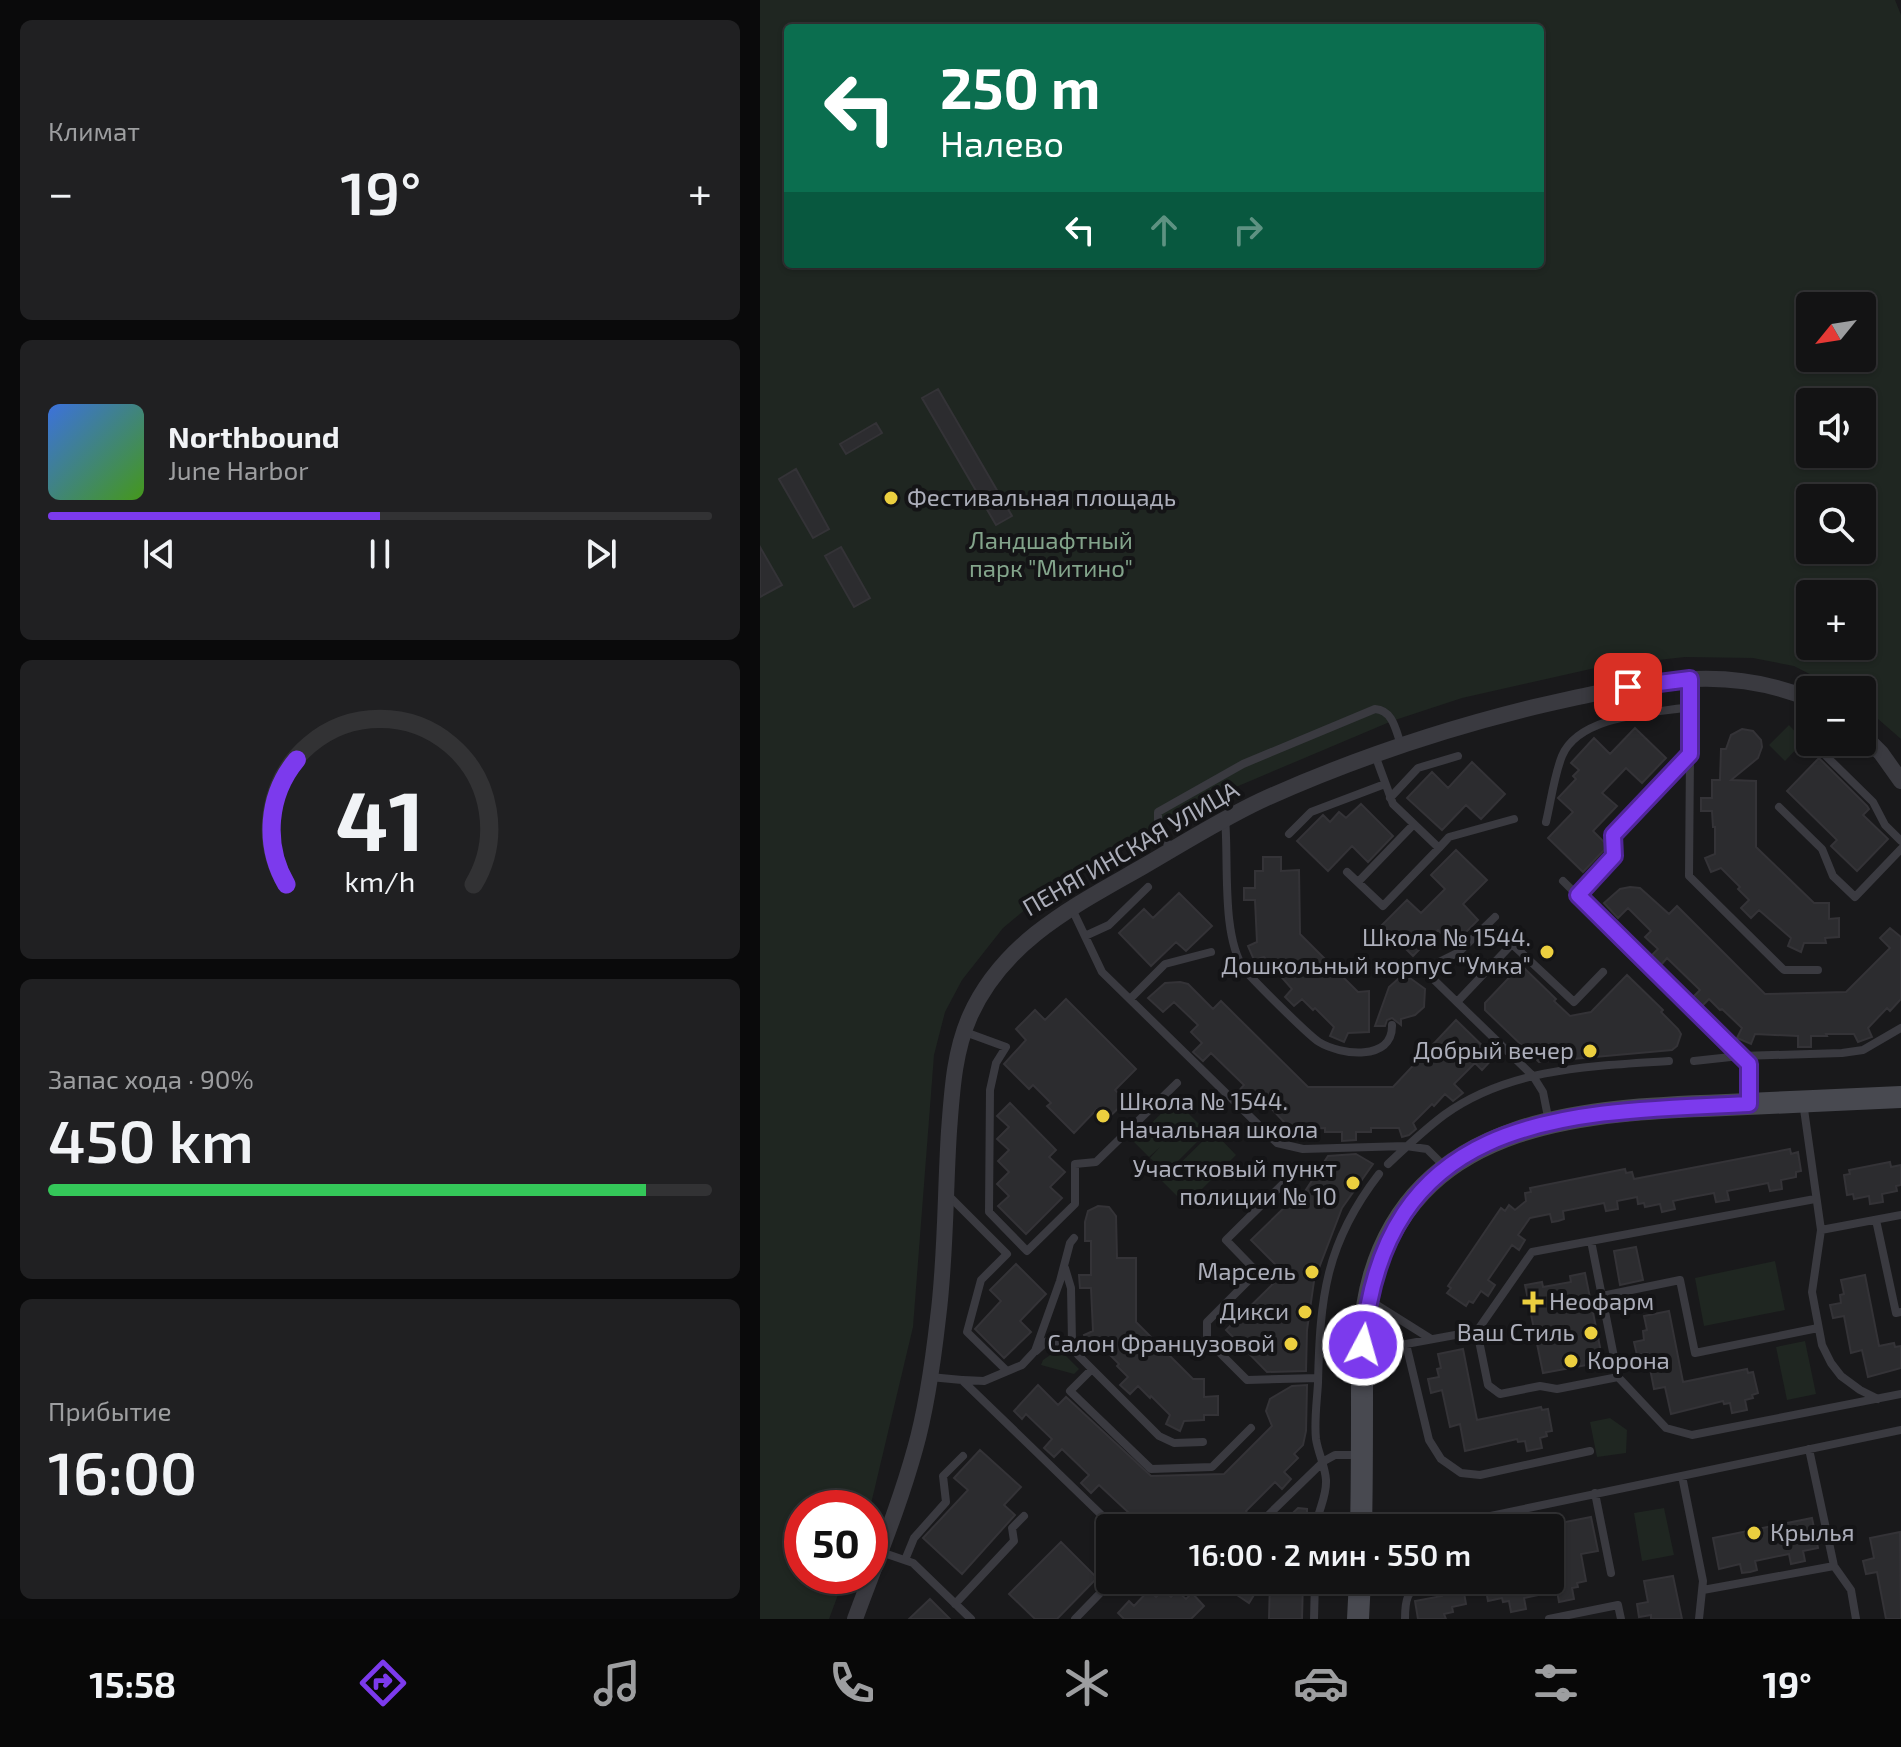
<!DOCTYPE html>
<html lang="ru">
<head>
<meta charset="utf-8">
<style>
  :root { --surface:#131314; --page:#202022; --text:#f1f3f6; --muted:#9d9ea0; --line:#323234; --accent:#7c3aed }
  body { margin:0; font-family:"Exo 2",sans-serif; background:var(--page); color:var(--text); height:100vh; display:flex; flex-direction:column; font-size:30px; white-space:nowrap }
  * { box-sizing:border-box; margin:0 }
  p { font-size:26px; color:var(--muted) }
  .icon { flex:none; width:44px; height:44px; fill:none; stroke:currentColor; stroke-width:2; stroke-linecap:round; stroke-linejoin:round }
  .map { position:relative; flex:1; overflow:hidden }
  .side { display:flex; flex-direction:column; gap:20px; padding:20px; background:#0a0a0b; width:760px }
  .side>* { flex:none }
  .hud { position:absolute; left:24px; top:24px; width:760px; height:244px; border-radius:8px; box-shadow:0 2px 6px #0004,0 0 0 2px var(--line); background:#0b6e4f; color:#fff; overflow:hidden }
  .needle { width:52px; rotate:240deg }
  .controls { position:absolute; left:1036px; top:292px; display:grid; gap:16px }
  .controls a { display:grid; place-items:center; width:80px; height:80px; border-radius:8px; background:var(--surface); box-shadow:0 2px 6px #0004,0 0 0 2px var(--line); font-size:40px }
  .speed { position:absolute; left:24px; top:1490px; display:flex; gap:16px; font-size:40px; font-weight:700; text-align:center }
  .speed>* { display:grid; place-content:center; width:104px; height:104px; border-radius:50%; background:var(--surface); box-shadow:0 2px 6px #0004,0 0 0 2px var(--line); line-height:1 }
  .speed .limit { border:12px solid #d22; background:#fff; color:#111 }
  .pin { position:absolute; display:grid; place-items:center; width:68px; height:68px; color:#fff; margin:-34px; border-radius:16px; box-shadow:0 4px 12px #0006 }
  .me { position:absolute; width:88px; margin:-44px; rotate:6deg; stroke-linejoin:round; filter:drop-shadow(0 0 6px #0008) }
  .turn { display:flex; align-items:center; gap:28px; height:168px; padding:0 24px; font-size:36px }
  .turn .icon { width:104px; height:104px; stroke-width:2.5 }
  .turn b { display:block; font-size:56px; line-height:68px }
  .lanes { display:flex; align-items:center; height:76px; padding:0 24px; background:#0003; justify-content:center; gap:40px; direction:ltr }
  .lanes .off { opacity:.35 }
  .big { font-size:60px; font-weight:600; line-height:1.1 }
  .side .tile { flex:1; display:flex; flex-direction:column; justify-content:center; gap:12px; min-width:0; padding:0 28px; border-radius:12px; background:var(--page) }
  .side .dial { align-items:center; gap:0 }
  .dial svg { height:208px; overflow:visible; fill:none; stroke:var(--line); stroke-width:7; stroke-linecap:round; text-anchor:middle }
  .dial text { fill:var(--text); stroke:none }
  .song { display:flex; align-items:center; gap:24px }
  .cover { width:96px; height:96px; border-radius:12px; background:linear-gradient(135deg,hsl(220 70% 55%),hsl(100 70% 35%)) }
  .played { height:8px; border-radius:4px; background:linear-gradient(90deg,var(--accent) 50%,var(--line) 50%) }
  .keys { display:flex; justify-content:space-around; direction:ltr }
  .heat { display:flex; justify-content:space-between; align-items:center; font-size:44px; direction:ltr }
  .charge { height:12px; border-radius:6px; background:linear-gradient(90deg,#34c759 90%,var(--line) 0) }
  .trip { position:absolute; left:336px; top:1514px; width:468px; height:80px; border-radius:8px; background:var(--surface); box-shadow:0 2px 6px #0004,0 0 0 2px var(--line); font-weight:600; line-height:80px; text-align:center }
  .dock { display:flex; height:128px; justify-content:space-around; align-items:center; background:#080808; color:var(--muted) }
  .dock .icon { width:56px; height:56px }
  .dock .current { color:var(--accent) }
  .dock b { font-size:36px; color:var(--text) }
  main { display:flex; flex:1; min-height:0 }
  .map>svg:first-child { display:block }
  .green { fill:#1f2621; fill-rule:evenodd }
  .building { fill:#2c2c2f; stroke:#343337; stroke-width:2 }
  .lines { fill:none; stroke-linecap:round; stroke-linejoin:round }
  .service { stroke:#3a3a40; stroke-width:8 }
  .minor { stroke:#3a3a40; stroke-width:16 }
  .secondary { stroke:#484950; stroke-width:22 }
  .route-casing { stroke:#51269a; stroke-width:20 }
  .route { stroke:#7c3aed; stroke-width:14 }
  .poi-dot { fill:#eccf3f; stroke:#141416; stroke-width:3 }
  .labels { text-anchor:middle; stroke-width:8; stroke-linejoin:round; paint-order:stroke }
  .poi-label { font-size:24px; fill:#acaeba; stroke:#141416; text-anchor:end }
  .park-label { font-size:24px; fill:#83a48b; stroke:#141416 }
  .street-label { font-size:24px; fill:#acaeba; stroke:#141416 }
</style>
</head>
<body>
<main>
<section class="side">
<div class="tile"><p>Климат</p>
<div class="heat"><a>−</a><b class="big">19°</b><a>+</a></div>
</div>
<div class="tile">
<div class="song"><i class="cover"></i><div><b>Northbound</b><p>June Harbor</p></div></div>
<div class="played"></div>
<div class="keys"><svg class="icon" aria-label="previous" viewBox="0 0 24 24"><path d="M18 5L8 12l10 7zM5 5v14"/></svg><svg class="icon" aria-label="pause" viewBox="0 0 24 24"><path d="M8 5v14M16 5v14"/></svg><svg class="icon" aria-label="next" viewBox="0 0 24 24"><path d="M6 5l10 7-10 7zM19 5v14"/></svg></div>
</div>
<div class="tile dial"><svg viewBox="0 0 100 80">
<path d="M14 69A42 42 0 1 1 86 69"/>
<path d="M14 69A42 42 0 0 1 18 21" stroke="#7c3aed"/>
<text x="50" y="56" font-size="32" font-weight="700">41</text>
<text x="50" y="72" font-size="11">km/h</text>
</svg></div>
<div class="tile"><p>Запас хода · 90%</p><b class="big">450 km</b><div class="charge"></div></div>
<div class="tile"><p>Прибытие</p><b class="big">16:00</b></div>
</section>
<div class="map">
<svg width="1141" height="1619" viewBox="0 0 1141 1619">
  <rect width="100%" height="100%" fill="#19191b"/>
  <path class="green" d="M0,0h1135l6,15v724l-39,-34v-15h-21l-47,-24 -41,-8 -68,-1 -81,9 -142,32 -70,23 -168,71 -66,34 -107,62 -48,40 -41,52 -17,32 -11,43 -21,272 -43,181h-68v68h43l-16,43h-69zM28,28h752v236h-752zM1050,306h52v52h-52zM1050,402h52v52h-52zM1050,498h52v52h-52zM1050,594h52v52h-52z
    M1029,725l15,16 -19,20 -16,-16z
    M415,1100l32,32 -41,41 -16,-15 10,-11 -11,10 -16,-16z
    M453,1131l23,24 -50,50 -24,-24z
    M1015,1261l10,49 -81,16 -9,-48z
    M1045,1341l11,53 -29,6 -11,-53z
    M299,1349l20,20 -5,5 -33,-9 2,-5z
    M850,1418l17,12 -1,23 -29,4 -7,-35z
    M904,1508l10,47 -32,6 -8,-48z"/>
  <path class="building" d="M178,389l74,127 -16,9 -74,-127z
    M116,423l6,10 -36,21 -6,-10z
    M36,469l33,60 -16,9 -34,-59z
    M0,547l22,38 -22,12z
    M81,547l29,51 -16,9 -29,-51z
    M875,728l31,30 -24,25 -16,-15 -24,25 15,13 -24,25 13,13 1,3 -24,25 -35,-34 25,-26 -15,-14 18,-19 -3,-3 6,-6 -8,-7 23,-25 16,16z
    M982,729l11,2 8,9 1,7 -4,11 -27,22 25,1v66l58,56h15v16l10,-1v19l-14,1 1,5h-22l-3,9 -13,-6 3,-8 -32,-28 -8,8 -10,-10 8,-8 -11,-11 2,-2 -19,-19 -10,4 -6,-14 10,-4v-27h-2l-1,-16h-11v-13h11v-18h8l1,-31h5l5,-14z
    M1059,758l48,48 2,3 -6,6 25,24 -31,32 -26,-25 6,-6 -50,-49z
    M712,762l33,32 -24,25 -15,-14 -24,25 -35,-32 25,-26 16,16z
    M601,804l32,32 -25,26 -16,-16 -24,25 -31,-30 26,-26 7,7 9,-10 7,6z
    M696,850l31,30 -24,24 15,16 -25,25 -15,-15 -25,26 -31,-31 25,-25 14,13 24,-24 -14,-14z
    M503,857h18v14l18,-1 1,64 58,58 11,-1v41l-21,1 -4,9 -14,-6 4,-9 -19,-19 -2,2 -11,-11 -8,7 -9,-9 7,-8 -28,-32 -10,3 -6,-14 9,-4 -2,-42h-11v-12h11v-17h8z
    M870,887l10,1 29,26 8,-8 88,88 81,-2 44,-44 -10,-10 10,-10 11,9v62l-11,12 -3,-3 -19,20 4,9 -14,5 -4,-8h-28l1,2h-16v11h-13v-11l-43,-2 -4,10 -14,-6 5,-10 -20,-19 -2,1 -11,-11 -8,8 -9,-9 8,-8 -33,-32 -7,8 -10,-9 8,-8 -13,-12 6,-6 -23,-23 -10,10 -14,-15 16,-14z
    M419,893l33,33 -26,25 -10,-9 -25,24 -32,-33 25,-24 9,9z
    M761,965l35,34 -2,2 16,15 21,-4 36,-37 36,35 -2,2 17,17 3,5 -4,12 -5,4 -133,12 -54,-52v-7z
    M650,978l15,11 -1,18 -9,8 -14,4v6l-9,-7 -5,2 -2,6h-10l14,-39 9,-8z
    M420,982l8,2 25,25 8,-8 87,86h85l63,-67 38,37 -12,13 -7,-7 -21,21 9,9 -10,8 -8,-7 -11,12 -2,-2 -19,19 3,6 -7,6 -7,2 -3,-9h-28v4h-15v8l-14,1v-9h-17v-4l-25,1 -4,10 -14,-6 3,-10 -18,-19 -2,2 -11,-11 -8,7 -9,-9 7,-8 -33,-32 -8,8 -10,-9 9,-9 -11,-11 7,-7 -24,-23 -11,10 -15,-14 17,-15z
    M306,999l70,70 -21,21 11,11 -19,18 -10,-10 -23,24 -27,-27 4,-3 -18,-18 -4,4 -25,-25 22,-24 -10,-11 19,-19 10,10z
    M250,1103l46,47 -7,7 16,15 -15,15 12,11 -36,36 -28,-28 11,-10 -12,-12 12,-12 -11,-11 11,-11 -12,-11 12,-12 -12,-11z
    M1030,1149l1,5 7,-2 3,19 -5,1v5l-15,3 1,9 -12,2 -2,-8 -41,8 2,9 -13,2 -2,-9 -27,5 -14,3 2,8 -13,3 -2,-8 -15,3 -1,-4 -6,1 -1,-7 -20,4 1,8 -12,2 -2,-8 -41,8 1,8 -6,2 -6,1 -2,-8 -20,4 -12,17 7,5 -6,10 -7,-5 -24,35 7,5 -7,11 -7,-5 -8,12 -4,-2 -3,5 -19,-13 4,-5 -3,-2 53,-78 4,3 4,-6 6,5 11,-9 -1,-8 6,-1 -1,-4 95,-19 1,4 6,-1 2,7z
    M596,1154l17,10 -31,44 -28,73 -7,49 -1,41 -39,1 -41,-42 58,-57 -33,-33 40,-39 5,4 32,-49z
    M1130,1162l1,5 10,-2v20l-5,1 1,5 -15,3 1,8 -13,2 -1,-8 -15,3 -1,-5 -6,1 -3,-20 6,-1 -1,-4z
    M338,1206l11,1 7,9 1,42h19v64l57,57h11v18l14,-1v19h-14v5l-20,1 -4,10 -14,-7 4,-9 -19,-19 -1,2 -12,-12 -8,8 -10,-9 8,-8 -11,-11 2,-2 -20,-20 -9,4 -6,-13 9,-4 -2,-43h-11l-1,-13h12v-34h-6v-19l3,-11z
    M876,1247l7,33 -23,5 -6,-34z
    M256,1264l30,30 -26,27 11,11 -27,26 -29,-29 26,-28 -11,-11z
    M825,1273l18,89 -60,11 -18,-88 17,-3 1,5 28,-5 -1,-6z
    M1105,1275l14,71 15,-3 1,4 6,-1v22l-33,9 -6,-27 -11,3 -7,-37 -11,2 -3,-13 11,-2 -1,-8 4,-1 -3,-14z
    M909,1311l14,71 64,-13 1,4 5,-1 5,21 -6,2 1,3 -8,2 2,10 -15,3 -2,-10 -6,1 -1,-3 -52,13 -6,-27 -11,2 -7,-36 -10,2 -3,-13 10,-2 -1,-9 4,-1 -3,-14z
    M703,1349l14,71 64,-13 1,3 6,-1 4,22 -6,1 1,4 -7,2 2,10 -15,3 -2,-10 -7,1 -1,-3 -52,12 -5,-27 -10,3 -8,-37 -11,3 -3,-14 11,-2 -2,-8 4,-1 -3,-14z
    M278,1385l20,20 8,-8 85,79 73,-2 48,-48 -6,-15 4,-12 22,-13 15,-1 -1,46 -3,14 -9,9 4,4 -14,14 7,7 -9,10 -7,-7 -29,29 5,9 -12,5 -4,-9 -41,1v11h-14v-11l-39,1 -6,10 -10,-4 4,-11 -30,-28 -8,8 -10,-10 8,-8 -27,-26 -8,8 -10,-9 8,-9 -26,-25 -4,5 -8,-8z
    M220,1450l41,37 -17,18 11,10 -53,59 -39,-36 45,-48 -14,-12z
    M538,1508l9,1v19h-30z
    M831,1517l7,34 -17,3 5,27 -9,2 1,4 -6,1 2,11 -15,3 -2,-11 -33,7 2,11 -15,3 -2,-11 -6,1 -1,-4 -14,3 -4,-21h66v-55z
    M1052,1518l6,30 -15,3 2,10 -14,3 -2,-10 -34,7 2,9 -7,2 -8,1 -2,-9 -21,5 -6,-31z
    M1140,1532l1,87h-15l-9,-47 -11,2 -3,-13 11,-3 -4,-20z
    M301,1542l36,36 -40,41h-22l-26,-25z
    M913,1576l9,43h-31v-4l-12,2 -2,-13 11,-2 -4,-21z
    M510,1580h33l-1,39h-33z
    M702,1581l4,23 -14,3 1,5 -9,2 2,5h-28l-3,-18 27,-5 -2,-11z
    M485,1582l12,8 -8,13 -12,-8z
    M389,1590l7,7 7,-7 8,7 6,-6 9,8 6,-6 12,13 -13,13h-67l-6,-6 11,-12 5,5z
    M170,1599l20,20h-41z"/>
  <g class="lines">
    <path class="service" d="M845,692l5,28
      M930,754l-1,122 95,94h34
      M1064,754l49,48 12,23 16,16
      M630,798l28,-30 40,-12
      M1019,807l43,42 11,27 22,21 46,-48
      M465,819c4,41 -4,116 19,150 8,10 64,66 75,73 21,13 74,20 73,-17
      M786,822c5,-21 8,-46 16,-66 17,-41 91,-43 128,-49
      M529,834l22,-22 74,-28
      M679,848l10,-11 65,-18
      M411,850l-13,-24v-14l85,-48 132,-55c18,1 21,22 26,36
      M587,872l36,34 56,-58 -46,-44 -18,-49
      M803,881l186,183v39
      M598,882l56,-58
      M818,895l36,-39 -1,-21 77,-81v-75
      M312,909l30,63 175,171 26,6 103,-3 21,3 19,19
      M735,917l-36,35 -20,10 -11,12 105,102 10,16 6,30
      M325,936l24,-11 39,-38
      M370,999l35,-35 46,-12
      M697,1002l55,-58 62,58 29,-30
      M205,1032l41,15 -10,16 -6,27 -1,122 38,39 48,-47v-40l21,-2 81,-79
      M934,1061l46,-5 102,-3 21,-3 38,-22
      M1043,1102l18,128 -9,62 10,53 9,18 10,13 19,14 18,9
      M628,1164c18,-17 36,-34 56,-49 65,-47 147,-49 225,-54
      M533,1174l-67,66 31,32 -50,50v18l40,40 71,-2
      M186,1193l61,61 -26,26 -14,52 40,39
      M1055,1199l-283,53 -55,79 11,54 12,9 40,-8 17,3 61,-12 48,51 26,7 209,-41
      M1116,1220l20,93 5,-1
      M1061,1230l80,-15
      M831,1241l27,136
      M842,1296l78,-16 15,73 123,-25
      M612,1302l59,37
      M312,1342l6,13 81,81 15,7 29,-1
      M646,1344l23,96 12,19 20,14 19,2 110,-24
      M604,1345l42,-1 71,-13
      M276,1351l11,-10 25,1 -1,-54 -6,-20
      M332,1369l-22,22 81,78 61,-2 39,-39
      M170,1377l32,3 153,148
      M203,1380l21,1 38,-16 13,-14 25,-70 10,-38 4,-5
      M1049,1449l25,117 17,24 5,29
      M922,1476l21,105 -4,38
      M835,1493l16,80
      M495,1528l69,-67 11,-6h26
      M556,1528c1,-17 11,-30 10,-48 -1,-15 -8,-27 -10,-41 -2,-18 1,-38 2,-56 2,-85 7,-139 61,-209
      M673,1528l468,-98
      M121,1552l32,11 58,56
      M145,1560l9,-22 32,-36 -3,-26 20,-20
      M943,1590l131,-24
      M195,1604l59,-63 -2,-13 12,-12
      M315,1619l34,-35
      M554,1619l1,-39
      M645,1619c0,-20 2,-27 18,-39
      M789,1619l69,-14 3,14"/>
    <path class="minor" d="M1102,734l19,19 20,28
      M95,1619c21,-57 44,-112 60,-170 12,-42 18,-87 23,-131 8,-62 7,-125 11,-187 3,-39 5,-79 21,-115 34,-76 106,-111 174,-150 38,-22 76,-46 116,-65 88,-40 180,-71 274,-94 48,-11 96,-22 146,-27 45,-4 88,2 130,19"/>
    <path class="secondary" d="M601,1528c1,-42 1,-85 1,-127 0,-42 0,-85 12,-126 47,-158 214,-165 352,-170 58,-3 117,-5 175,-8
      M598,1619l2,-39"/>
  </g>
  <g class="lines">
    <g class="route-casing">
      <path id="route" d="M603,1345c21,-232 199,-233 386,-241v-40l-171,-169 36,-39 -1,-21 77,-81v-75l-62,8"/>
    </g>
    <use href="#route" class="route"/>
  </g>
  <g class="poi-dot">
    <circle cx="131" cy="498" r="8"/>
    <circle cx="787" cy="952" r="8"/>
    <circle cx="830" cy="1051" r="8"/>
    <circle cx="343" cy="1116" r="8"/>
    <circle cx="593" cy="1183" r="8"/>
    <circle cx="552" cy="1272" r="8"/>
    <path d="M769 1290h8v8h8v8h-8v8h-8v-8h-8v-8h8z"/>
    <circle cx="545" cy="1312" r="8"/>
    <circle cx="831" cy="1333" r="8"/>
    <circle cx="531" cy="1344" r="8"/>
    <circle cx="811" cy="1361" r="8"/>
    <circle cx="994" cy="1533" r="8"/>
  </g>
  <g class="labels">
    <g class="poi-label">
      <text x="147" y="506" text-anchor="start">Фестивальная площадь</text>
      <text x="771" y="946">Школа № 1544.<tspan x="771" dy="28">Дошкольный корпус "Умка"</tspan></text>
      <text x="814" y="1059">Добрый вечер</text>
      <text x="359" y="1110" text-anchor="start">Школа № 1544.<tspan x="359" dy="28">Начальная школа</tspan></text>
      <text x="577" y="1177">Участковый пункт<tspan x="577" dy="28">полиции № 10</tspan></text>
      <text x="536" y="1280">Марсель</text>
      <text x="789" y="1310" text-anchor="start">Неофарм</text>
      <text x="529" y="1320">Дикси</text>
      <text x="815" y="1341">Ваш Стиль</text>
      <text x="515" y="1352">Салон Французовой</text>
      <text x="827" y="1369" text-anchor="start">Корона</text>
      <text x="1010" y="1541" text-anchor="start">Крылья</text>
    </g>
    <g class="park-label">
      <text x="291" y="549">Ландшафтный<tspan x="291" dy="28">парк "Митино"</tspan></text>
    </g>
    <g class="street-label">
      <text transform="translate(371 849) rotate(-30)" y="8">ПЕНЯГИНСКАЯ УЛИЦА</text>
    </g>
  </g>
</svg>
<div class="controls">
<a><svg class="needle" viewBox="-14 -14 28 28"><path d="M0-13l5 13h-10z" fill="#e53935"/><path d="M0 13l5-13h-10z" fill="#9d9ea0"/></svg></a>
<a><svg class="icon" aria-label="sound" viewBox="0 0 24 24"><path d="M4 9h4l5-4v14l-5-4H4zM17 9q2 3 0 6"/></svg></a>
<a><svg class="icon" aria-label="search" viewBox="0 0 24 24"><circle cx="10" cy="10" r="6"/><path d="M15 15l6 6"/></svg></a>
<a>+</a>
<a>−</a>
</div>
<div class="speed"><div class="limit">50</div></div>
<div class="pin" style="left:868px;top:687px;background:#d93025"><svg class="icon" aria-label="arrive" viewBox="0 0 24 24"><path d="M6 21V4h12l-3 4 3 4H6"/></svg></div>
<svg class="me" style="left:603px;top:1345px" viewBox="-20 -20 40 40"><circle r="17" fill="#7c3aed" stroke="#fff" stroke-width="3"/><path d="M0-11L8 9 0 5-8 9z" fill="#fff"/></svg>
<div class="trip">16:00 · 2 мин · 550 m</div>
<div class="hud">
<div class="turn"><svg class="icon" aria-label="left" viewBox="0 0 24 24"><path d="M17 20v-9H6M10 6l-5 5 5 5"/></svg><div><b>250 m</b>Налево</div></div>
<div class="lanes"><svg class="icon" aria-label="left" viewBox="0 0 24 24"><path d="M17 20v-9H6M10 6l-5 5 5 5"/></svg><svg class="icon off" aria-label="ahead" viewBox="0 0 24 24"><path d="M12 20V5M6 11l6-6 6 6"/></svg><svg class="icon off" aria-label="right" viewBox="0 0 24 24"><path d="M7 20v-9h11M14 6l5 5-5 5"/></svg></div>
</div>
</div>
</main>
<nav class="dock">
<b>15:58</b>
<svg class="icon current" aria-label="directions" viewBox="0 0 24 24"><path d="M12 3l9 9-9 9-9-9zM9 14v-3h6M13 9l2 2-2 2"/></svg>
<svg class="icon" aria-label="music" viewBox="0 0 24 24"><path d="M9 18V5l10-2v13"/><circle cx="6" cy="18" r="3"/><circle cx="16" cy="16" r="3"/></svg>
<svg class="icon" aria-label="phone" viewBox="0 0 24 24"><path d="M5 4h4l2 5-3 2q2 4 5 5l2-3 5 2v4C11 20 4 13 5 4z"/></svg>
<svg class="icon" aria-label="climate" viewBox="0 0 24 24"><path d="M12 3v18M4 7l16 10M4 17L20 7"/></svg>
<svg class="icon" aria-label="car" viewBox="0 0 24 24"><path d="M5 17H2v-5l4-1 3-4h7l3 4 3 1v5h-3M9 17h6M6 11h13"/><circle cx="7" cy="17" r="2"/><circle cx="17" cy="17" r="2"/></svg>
<svg class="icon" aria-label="filters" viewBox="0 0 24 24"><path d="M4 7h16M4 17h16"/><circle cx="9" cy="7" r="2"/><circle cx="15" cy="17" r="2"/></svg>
<b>19°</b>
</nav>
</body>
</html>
